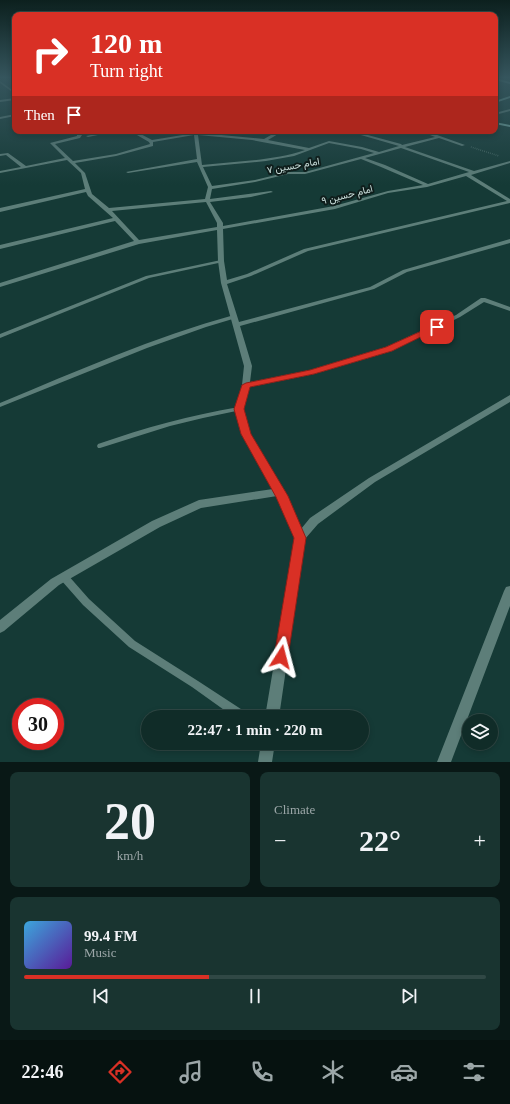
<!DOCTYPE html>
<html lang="en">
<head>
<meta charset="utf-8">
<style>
  :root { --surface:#102c28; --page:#193430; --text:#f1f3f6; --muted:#9ca7a8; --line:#304845; --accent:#d93025 }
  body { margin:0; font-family:"Times New Roman",Vazirmatn,serif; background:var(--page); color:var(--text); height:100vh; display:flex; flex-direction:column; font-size:15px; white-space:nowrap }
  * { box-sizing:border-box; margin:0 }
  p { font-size:13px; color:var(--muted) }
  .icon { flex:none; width:22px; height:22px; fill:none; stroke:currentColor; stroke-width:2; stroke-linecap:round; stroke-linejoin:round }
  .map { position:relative; height:762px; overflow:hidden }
  .drawer { display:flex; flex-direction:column; gap:10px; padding:10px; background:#091816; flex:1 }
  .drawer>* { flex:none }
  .guide { position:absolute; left:12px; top:12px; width:486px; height:122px; border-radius:8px; box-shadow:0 2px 6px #0003,0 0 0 1px var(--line); background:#d93025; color:#fff; overflow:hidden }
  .controls { position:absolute; left:462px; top:714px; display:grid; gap:8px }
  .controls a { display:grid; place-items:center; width:36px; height:36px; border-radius:50%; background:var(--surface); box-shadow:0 2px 6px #0003,0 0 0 1px var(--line); font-size:20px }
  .speed { position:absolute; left:12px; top:698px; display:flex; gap:8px; font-size:20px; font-weight:700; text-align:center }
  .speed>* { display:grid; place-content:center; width:52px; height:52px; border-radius:50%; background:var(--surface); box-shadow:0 2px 6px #0003,0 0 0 1px var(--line); line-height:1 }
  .speed .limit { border:6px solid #d22; background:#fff; color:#111 }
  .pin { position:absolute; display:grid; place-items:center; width:34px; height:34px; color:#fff; margin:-17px; border-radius:8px; box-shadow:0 2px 6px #0006 }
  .me { position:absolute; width:44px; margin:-22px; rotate:9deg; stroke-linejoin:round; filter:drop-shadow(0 0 3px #0008) }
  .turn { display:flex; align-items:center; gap:14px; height:84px; padding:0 12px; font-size:18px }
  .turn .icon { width:52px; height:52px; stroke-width:2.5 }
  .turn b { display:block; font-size:28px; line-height:34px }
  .then { display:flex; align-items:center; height:38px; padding:0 12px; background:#0003; gap:8px; font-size:15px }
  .big { font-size:30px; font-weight:700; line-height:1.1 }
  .drawer .card { flex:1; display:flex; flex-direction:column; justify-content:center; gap:6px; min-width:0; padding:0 14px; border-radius:8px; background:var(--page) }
  .drawer .dial { align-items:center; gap:0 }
  .dial b { font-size:52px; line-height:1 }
  .song { display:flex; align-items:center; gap:12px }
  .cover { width:48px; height:48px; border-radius:6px; background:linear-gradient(135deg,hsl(200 70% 55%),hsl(270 70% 35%)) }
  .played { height:4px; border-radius:2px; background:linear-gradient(90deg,var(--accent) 40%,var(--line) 40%) }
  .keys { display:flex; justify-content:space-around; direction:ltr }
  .heat { display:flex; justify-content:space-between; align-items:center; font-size:22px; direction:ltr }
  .drawer .tiles { flex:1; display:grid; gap:10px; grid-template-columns:1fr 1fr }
  .card:last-child { grid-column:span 2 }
  .trip { position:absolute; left:141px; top:710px; width:228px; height:40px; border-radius:20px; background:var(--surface); box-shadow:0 2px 6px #0003,0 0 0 1px var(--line); font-weight:700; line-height:40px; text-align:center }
  .dock { display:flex; height:64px; justify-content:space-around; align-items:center; background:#061210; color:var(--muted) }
  .dock .icon { width:28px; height:28px }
  .dock .on { color:var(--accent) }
  .dock b { font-size:18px; color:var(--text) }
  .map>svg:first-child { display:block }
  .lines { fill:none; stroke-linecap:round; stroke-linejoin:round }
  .path { stroke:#64827e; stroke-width:1.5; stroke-dasharray:0.5 1.5; stroke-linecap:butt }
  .lane { fill:#5d7e79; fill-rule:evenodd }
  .street { fill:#5d7e79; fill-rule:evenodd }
  .secondary { fill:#72a7a0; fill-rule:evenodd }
  .route { fill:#d93025; stroke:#8d1f18 }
  .labels { text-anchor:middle; stroke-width:4; stroke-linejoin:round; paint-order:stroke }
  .far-street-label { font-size:10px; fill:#cde1de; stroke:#0f1e1c }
</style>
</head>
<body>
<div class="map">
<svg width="510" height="762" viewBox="0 0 510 762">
  <rect width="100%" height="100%" fill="#153a36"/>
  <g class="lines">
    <path class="path" d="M471,147l28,9"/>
    <path class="lane" d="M221,260h2v2l-74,16 -149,60v-4l146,-58z
      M234,315l2,1 1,1 -1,1 -30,9 -59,21 -147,59v-4c77,-32 154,-66 234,-88z
      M239,407l3,2 -1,1 -38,8 -33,8 -70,22h-2l-1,-2 1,-2c46,-16 93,-29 141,-37z
      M64,573l3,1 22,25 46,42 63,40 49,32 1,4h-14l-42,-30 -63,-40 -46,-42 -22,-25 -1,-3 1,-3z"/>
    <path class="street" d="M0,81l15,11v2l-15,-11z
      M15,98v2l-15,2v-2z
      M510,109v2l-15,4v-2z
      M15,114v2l-15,3v-2z
      M76,131h4l2,4 -2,3 -25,6 18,17 43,-7 34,-10 -1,-2 -19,-11h5l17,9 43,-7 3,-2h4l-2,2 64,6 14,-8h5l-15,9 41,8 20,-7 33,6 17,5 20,-6 -52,-15h6l48,13 1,1 33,-8 -15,-6h6l39,14 -3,1 -23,-8 -34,9 69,24 36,-10v2l-39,12 39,24v4l-202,48 -57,25 -24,8 12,38 131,-35 33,-17 107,-31v4l-103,29 -33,17 -134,37 12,40 -2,16 60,-12 76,-23 70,-32 25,-17h4l25,9v4l-26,-9 -24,15 -68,34 -78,23 -64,13 -7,22 7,25 37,62 14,33 9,-11 59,-40 141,-83v7l-135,80 -57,42 -13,15 -26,178h-14l30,-179 -18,-42 -76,12 -41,19 -101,58 -55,46 -4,2v-13l51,-41 101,-58 47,-21 74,-11 -31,-55 -7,-25 7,-24 2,-19 -23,-83 -3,-22 -1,-31 -78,14 -139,43v-4l134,-42 -19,-20 -115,28v-4l113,-27 -25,-22 -2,-4 -86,20v-4l85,-19 -4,-16 -14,-13 -67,13v-2l21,-4 -15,-12 -6,1v-2l8,-1 18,13 39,-8 -15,-15 27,-7zM194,135l3,24 -71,13 2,1 69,-11 11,25 -3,12 -96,9 -17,-14 -7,-21 -10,-10 41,-7 37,-10v-4zM198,135l54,5 53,10c-32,11 -69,11 -103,15zM329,143l32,6 13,4 -69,19h-17l-33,8 -43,6 -9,-19 63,-6 28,-5zM401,148l68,24 -41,12 -43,-19 -20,-7zM361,159l20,8 42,18 -35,6 -54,15 -111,20v-3l-13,-21 41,-5 22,-5 -2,-1 -61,8 2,-10 43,-7 33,-8h17zM466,176l41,25 -203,48 -57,25 -20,6 -3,-19 -1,-32 112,-20 53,-16 39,-6zM206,202l11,21v4l-78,13 -27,-29z
      M110,131h8l-30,6 -2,-1z
      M510,586v20l-59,156h-14l67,-171 2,-4z
      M261,743h14l-3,19h-14z"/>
    <path class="secondary" d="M495,78l15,4v2l-15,-4z
      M510,96v2l-15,5v-2z
      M495,122l15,3v2l-15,-3z"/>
  </g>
  <linearGradient id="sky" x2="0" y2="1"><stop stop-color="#0c201e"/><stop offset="0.42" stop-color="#35555d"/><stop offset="1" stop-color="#35555d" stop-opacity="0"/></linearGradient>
  <rect width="510" height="185" fill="url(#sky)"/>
  <path class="route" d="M437,324l4,3 -2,1 -47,23 -78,23 -64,13 -6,22 7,25 37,62 18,42 -18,119 -2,5 -5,2 -5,-2 -2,-5 20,-119 -18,-41 -35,-63 -7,-25 8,-24 4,-2 64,-13 76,-23z"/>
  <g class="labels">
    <g class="far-street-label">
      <text transform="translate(293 165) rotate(-10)" y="4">امام حسین ۷</text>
      <text transform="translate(347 194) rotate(-14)" y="4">امام حسین ۹</text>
    </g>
  </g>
</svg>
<div class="controls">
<a><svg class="icon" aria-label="layers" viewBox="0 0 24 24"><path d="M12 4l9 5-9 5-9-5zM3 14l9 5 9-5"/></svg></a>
</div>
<div class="speed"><div class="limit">30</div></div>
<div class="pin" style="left:437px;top:327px;background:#d93025"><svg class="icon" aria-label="arrive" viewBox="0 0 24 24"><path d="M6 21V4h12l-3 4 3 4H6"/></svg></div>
<svg class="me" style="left:281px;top:657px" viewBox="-20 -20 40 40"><path d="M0-17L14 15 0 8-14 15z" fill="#d93025" stroke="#fff" stroke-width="4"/></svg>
<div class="trip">22:47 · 1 min · 220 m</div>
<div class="guide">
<div class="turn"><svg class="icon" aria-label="right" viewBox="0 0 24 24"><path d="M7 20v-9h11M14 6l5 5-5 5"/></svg><div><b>120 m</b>Turn right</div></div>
<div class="then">Then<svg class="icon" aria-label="arrive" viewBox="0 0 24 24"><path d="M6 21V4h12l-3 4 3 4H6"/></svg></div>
</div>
</div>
<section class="drawer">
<div class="tiles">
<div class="card dial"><b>20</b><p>km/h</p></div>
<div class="card"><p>Climate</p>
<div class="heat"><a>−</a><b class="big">22°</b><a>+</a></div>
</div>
<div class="card">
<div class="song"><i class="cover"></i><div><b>99.4 FM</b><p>Music</p></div></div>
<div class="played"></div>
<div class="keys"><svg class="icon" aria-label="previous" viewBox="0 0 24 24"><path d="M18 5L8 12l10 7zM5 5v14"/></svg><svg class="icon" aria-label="pause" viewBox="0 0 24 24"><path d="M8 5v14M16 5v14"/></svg><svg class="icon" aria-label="next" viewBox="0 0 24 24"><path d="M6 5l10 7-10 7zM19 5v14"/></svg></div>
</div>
</div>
</section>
<nav class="dock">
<b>22:46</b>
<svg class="icon on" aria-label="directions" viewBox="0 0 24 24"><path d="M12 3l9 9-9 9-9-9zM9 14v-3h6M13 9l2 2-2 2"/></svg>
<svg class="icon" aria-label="music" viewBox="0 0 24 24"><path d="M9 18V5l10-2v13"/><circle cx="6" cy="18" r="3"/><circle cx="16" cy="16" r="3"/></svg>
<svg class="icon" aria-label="phone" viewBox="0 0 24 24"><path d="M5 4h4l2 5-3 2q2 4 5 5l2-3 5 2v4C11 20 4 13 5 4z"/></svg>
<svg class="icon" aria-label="climate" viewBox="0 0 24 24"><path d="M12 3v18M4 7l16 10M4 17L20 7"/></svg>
<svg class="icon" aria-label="car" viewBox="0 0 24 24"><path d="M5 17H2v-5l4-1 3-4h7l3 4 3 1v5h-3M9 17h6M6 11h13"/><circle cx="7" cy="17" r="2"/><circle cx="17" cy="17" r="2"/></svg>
<svg class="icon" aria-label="filters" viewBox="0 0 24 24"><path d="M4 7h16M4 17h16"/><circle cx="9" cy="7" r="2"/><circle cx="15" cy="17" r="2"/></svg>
</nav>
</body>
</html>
